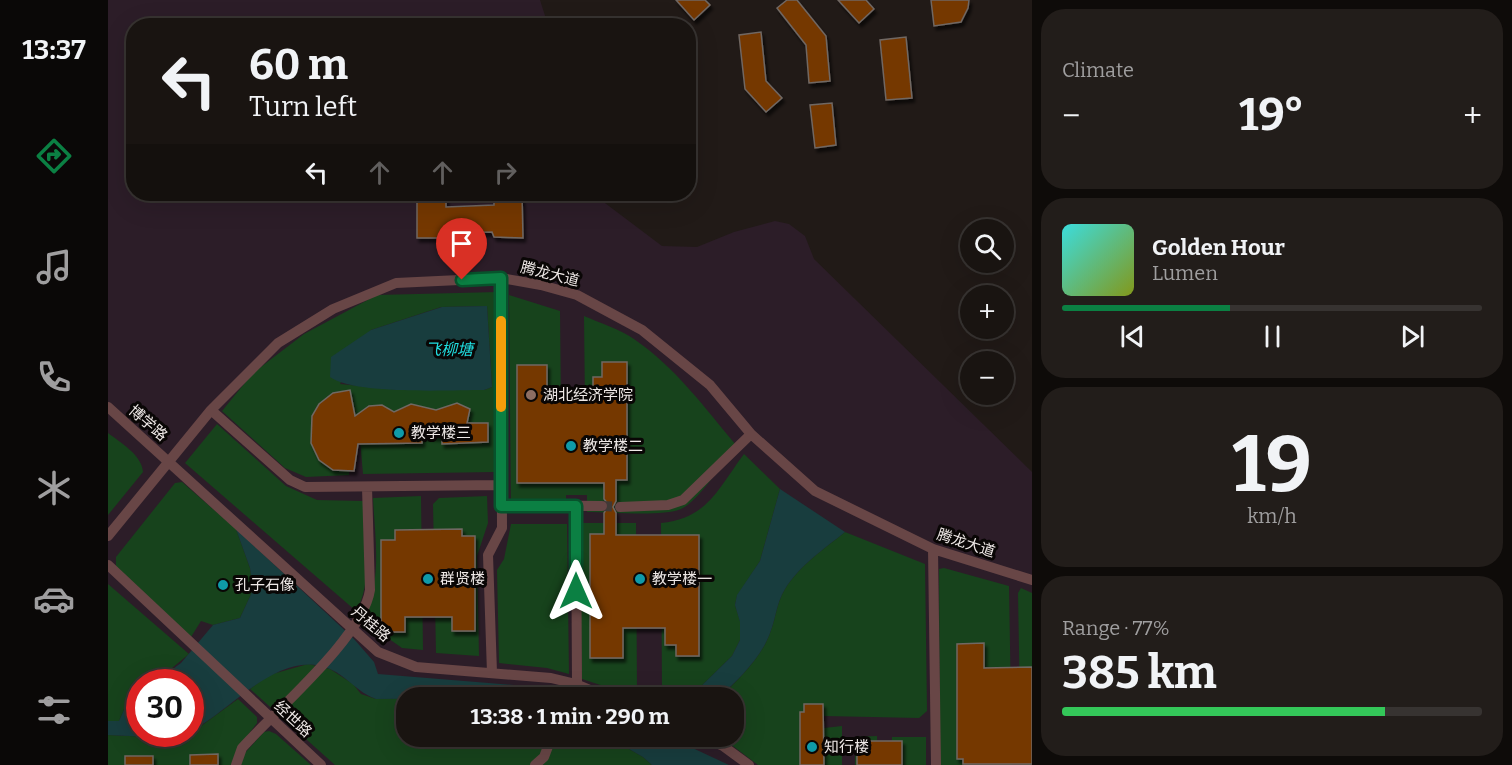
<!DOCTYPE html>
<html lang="en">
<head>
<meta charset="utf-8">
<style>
  :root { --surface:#191411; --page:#221d1a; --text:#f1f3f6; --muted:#9f9e9f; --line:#373331; --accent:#0b8043 }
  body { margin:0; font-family:Bitter,"Noto Sans SC",serif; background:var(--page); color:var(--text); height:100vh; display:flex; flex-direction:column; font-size:22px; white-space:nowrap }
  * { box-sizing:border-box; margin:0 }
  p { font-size:20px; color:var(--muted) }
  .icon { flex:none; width:33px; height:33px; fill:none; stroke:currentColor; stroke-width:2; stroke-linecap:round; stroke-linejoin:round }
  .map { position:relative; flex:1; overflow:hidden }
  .side { display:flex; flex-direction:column; gap:9px; padding:9px; background:#0e0b09; width:480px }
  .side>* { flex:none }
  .guide { position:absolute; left:18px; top:18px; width:570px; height:183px; border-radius:24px; box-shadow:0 6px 24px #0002,0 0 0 2px var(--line); background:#191411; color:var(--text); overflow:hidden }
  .buttons { position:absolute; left:852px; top:219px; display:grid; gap:12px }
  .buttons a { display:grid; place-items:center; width:54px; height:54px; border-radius:50%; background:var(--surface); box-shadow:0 6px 24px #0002,0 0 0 2px var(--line); font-size:30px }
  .speed { position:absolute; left:18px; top:669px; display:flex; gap:12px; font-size:30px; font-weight:700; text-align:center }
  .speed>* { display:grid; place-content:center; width:78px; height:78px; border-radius:50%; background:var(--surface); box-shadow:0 6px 24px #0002,0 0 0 2px var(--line); line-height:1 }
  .speed .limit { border:9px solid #d22; background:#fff; color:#111 }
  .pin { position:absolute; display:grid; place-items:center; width:51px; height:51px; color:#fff; margin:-62px -26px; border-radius:50% 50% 50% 0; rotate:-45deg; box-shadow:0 0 6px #0007 }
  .pin .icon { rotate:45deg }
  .me { position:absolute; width:66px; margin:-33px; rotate:0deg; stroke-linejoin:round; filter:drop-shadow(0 0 4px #0008) }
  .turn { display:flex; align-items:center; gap:21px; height:126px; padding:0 24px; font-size:27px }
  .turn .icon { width:78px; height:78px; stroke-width:2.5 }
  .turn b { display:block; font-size:42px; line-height:51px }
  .lanes { display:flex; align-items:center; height:57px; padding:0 24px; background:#0003; justify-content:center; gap:30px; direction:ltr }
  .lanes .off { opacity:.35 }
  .big { font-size:45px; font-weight:700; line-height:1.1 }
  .side .widget { flex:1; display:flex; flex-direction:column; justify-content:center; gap:9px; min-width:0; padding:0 21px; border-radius:24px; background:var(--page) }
  .side .dial { align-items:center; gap:0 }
  .dial b { font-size:78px; line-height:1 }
  .song { display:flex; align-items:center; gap:18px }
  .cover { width:72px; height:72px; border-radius:9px; background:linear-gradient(135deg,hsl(180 70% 55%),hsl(70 70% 35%)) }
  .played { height:6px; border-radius:3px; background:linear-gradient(90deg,var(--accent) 40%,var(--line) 40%) }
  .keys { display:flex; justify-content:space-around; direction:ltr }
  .heat { display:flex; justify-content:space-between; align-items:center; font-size:33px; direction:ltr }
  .charge { height:9px; border-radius:4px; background:linear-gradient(90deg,#34c759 77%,var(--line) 0) }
  .trip { position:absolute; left:288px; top:687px; width:348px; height:60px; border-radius:24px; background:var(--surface); box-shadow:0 6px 24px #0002,0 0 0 2px var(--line); font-weight:700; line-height:60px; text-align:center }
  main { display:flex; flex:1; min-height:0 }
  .tabs { display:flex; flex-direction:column; width:108px; justify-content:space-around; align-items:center; background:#0a0807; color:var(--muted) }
  .tabs .icon { width:42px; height:42px }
  .tabs .on { color:var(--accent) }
  .tabs b { font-size:27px; color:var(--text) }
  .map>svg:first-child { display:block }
  .education { fill:#2c1d28; fill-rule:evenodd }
  .green { fill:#17431c; fill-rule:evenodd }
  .water { fill:#183d3e }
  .building { fill:#753700; stroke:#706762; stroke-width:1.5; filter:url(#shadow) }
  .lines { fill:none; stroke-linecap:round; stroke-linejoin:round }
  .minor-tunnel { stroke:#403936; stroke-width:10; stroke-dasharray:10 5; stroke-linecap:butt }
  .minor { stroke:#684646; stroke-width:10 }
  .route-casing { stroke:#07532c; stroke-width:15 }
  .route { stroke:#0b8043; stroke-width:10 }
  .slow { stroke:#f59e0b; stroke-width:10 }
  .education-dot { fill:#8d6e63; stroke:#090605; stroke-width:2 }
  .culture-dot { fill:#0f9aa8; stroke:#090605; stroke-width:2 }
  .labels { text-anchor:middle; stroke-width:6; stroke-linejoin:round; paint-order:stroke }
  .street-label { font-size:15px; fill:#efe9e7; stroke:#090605 }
  .poi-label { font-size:15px; fill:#efe9e7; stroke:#090605; text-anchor:start }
  .water-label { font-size:16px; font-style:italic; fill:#20dee0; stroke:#090605 }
</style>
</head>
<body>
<main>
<nav class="tabs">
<b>13:37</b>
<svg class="icon on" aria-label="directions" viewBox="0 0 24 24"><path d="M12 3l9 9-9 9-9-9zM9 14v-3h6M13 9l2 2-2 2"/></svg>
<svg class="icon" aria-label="music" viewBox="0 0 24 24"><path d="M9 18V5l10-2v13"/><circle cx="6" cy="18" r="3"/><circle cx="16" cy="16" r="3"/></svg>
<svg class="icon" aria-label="phone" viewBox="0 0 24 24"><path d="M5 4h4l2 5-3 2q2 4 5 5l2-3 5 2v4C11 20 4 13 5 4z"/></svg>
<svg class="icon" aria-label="climate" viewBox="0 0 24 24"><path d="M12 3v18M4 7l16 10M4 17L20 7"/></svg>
<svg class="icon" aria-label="car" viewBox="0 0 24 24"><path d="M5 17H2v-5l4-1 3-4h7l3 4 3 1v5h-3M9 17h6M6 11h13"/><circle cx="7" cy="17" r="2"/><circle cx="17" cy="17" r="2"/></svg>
<svg class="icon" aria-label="filters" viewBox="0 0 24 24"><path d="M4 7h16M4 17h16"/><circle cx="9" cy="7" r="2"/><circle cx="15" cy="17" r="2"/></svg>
</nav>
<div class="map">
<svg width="924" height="765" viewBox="0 0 924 765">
  <defs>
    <filter id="shadow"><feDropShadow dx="2.5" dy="4" stdDeviation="1.5" flood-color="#0009"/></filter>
  </defs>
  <rect width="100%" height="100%" fill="#211a17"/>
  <path class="education" d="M0,0h432l8,25 -414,1v168h459l69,52 35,1 37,-15 41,-11 14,3 16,12 9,23 218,213v293h-924zM32,682h50v52h-50zM298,698h328v38h-328z"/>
  <path class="green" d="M390,292l-3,180 -132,2 -3,-34h-10l-1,35 -43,2 -21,-9 -63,-57 31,-38 51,-39 73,-39zM379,306l5,81 -8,3h-83l-61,-6 31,-54 70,-23z
    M401,295l51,16 1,98 24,-1 -1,-92c16,7 36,13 50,23 41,28 71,69 102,106 -13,17 -37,56 -55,64 -18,8 -72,3 -94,3v-17h-21v17h-55z
    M109,424l69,62 31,14 46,1c1,33 11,81 -7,110l-171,-148z
    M0,433c13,10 34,22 35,39l-35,43z
    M636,454l36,35 -20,72 -23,35 -2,9 5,16v19l-8,16 -42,41h-28l-1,-174c47,-5 56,-33 83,-69z
    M74,482l54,47 14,39 3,22 -13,28 -27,7 -12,-4 -10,16 -75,-71v-9l59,-74z
    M313,496l2,154 -21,-2 -40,-28c21,-38 13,-80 11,-122z
    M379,496l1,27 -11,33 2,100 -43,-3 -3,-149 6,-6z
    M471,523h57l1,174 -55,-18z
    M403,524h56l2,150 -22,-6 -48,-5 -2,-93 7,-11z
    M737,532l80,32 2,147 -8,7 -95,-2v12l18,-2v39h-84l-37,-28 13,-1v-38h-15c19,-18 42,-40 51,-65 6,-15 6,-29 15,-44 14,-23 39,-40 60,-57z
    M836,568l65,18 3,179h-72l-1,-196z
    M0,584l81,70 -34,28h-15l-1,12 -12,9 -8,18h-11z
    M913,588l11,5v172h-11l-3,-172z
    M200,664l22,5 23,15 8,10 15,5 30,-1v38l202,1 35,20 9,8h-317l-85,-76 19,-14z
    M130,699l19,18v6l-19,25 -6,17h-124v-30l65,3 17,-4z
    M161,731l7,3 35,31h-70l3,-11 20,-22z
    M769,736v5h15v-4h34v28h-71v-28z"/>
  <path class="water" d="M379,306l5,81 -8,3c-34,0 -129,5 -154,-13l1,-20 40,-27 71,-23z
    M672,489l65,43c-21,17 -46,34 -60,57 -9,15 -9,29 -15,44 -9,25 -32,47 -51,64h-29l42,-41 8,-16v-18l-5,-17 2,-10 23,-34z
    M128,529l118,110 20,23 4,12 185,15 21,8 -208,2c-18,-6 -28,-22 -46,-30 -50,-22 -99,42 -139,62l-1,-49h-35l26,-19 32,-38 27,-7 13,-28 -3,-22z
    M31,694l1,40h44l-11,4 -65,-3v-14h11l8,-18z
    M500,737h61l60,28h-77l-9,-8z"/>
  <path class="building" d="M568,0h29l5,5 -16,15z
    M679,0h10l29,36 4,45 -21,2 -3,-38 -29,-37z
    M730,0h28l8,9 -15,14z
    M823,0h38l-1,8 -7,14 -27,4z
    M653,32l5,49 16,17 -16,14 -21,-23 -6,-54z
    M798,37l6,61 -26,2 -6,-60z
    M724,103l4,42 -21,3 -5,-43z
    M309,194h29v13l48,-2v-11h28l1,44 -29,-1 -2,-5 -47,1v5h-28z
    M494,362h25v118h-11v21l-3,6 3,6v22h83v121h-23v-11h-11v-17h-42v30h-33v-124h14v-21l5,-8 -5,-6v-16h-87v-118h30v23h46v-11h9z
    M242,390l5,26 14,-10 13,-1 12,7 17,-8 25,6 21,-7 13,6 -3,14h21v19l-46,2v-7l-20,-1v7l-64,1 -4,27 -21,-1 -14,-10 -8,-17 1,-27 7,-12 14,-11z
    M354,529v7h13v95h-23v-14h-47v15h-24v-92h14v-10z
    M876,643v25l48,-1v97h-69v-5h-6v-115z
    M696,704h19l1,61h-24v-53h4z
    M749,741h45v24h-45z
    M110,754v11h-28v-10z
    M17,756h28v9h-28z"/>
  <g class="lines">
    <path class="minor-tunnel" d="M494,506l18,1"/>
    <path class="minor" d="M0,407l270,245 38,15 135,11 25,6 33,14
      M103,410l79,70 15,7 196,-2
      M393,505l101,1
      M468,506l1,178
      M512,507l48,-2 15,-5 68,-66
      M0,536l103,-126 67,-67 55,-34 63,-26 105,-5 40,7 36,10 65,35 68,55 41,49 64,57 118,58 99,31
      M825,549l3,216
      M0,565l213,200
      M384,673l-4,-118 14,-27 -1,-250
      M456,698l3,-16
      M592,736l23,10 26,19
      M128,765l6,-17c34,-38 121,-111 128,-158l-3,-103
      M427,765l9,-8 8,-21"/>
  </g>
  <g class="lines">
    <g class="route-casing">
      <path id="route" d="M354,280l39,-2v228h75v85"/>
    </g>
    <use href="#route" class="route"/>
    <path class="slow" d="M393,321v86"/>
  </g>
  <circle class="education-dot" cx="423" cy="395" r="6"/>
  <g class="culture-dot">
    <circle cx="291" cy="433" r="6"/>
    <circle cx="463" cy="446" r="6"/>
    <circle cx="320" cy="579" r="6"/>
    <circle cx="532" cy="579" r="6"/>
    <circle cx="115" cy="585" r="6"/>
    <circle cx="704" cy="747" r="6"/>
  </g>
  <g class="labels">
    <g class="street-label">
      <text transform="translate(442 274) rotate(14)" y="5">腾龙大道</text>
      <text transform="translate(40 423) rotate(41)" y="5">博学路</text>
      <text transform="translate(858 543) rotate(18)" y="5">腾龙大道</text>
      <text transform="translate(263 624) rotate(40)" y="5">丹桂路</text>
      <text transform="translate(185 719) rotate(43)" y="5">经世路</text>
    </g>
    <g class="poi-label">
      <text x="435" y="400">湖北经济学院</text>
      <text x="303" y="438">教学楼三</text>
      <text x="475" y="451">教学楼二</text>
      <text x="332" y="584">群贤楼</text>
      <text x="544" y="584">教学楼一</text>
      <text x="127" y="590">孔子石像</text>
      <text x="716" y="752">知行楼</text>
    </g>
    <g class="water-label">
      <text x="341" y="355">飞柳塘</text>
    </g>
  </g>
</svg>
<div class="buttons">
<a><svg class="icon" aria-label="search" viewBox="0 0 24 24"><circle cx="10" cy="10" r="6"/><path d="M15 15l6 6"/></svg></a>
<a>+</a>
<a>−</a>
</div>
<div class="speed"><div class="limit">30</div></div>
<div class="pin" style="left:354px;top:280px;background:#d93025"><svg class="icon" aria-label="arrive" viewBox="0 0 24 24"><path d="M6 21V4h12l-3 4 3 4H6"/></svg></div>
<svg class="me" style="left:468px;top:591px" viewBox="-20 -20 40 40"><path d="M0-17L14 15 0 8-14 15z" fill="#0b8043" stroke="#fff" stroke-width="4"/></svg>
<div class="trip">13:38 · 1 min · 290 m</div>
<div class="guide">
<div class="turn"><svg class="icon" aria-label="left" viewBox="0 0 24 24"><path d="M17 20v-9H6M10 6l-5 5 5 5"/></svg><div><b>60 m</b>Turn left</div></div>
<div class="lanes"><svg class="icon" aria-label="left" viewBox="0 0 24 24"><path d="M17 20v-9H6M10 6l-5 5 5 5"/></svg><svg class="icon off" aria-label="ahead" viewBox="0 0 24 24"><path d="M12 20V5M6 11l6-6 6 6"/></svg><svg class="icon off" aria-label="ahead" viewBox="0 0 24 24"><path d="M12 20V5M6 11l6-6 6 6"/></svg><svg class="icon off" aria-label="right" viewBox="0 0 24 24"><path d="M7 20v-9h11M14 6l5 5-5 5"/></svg></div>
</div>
</div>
<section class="side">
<div class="widget"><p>Climate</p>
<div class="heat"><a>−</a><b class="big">19°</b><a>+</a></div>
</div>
<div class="widget">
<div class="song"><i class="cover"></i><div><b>Golden Hour</b><p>Lumen</p></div></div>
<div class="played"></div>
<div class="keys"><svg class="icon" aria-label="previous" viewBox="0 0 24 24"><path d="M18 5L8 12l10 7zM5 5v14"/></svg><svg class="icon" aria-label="pause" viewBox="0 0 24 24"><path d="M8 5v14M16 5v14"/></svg><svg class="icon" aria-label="next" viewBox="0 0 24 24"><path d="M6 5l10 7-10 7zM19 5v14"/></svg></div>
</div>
<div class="widget dial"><b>19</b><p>km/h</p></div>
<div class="widget"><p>Range · 77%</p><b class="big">385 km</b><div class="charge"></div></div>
</section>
</main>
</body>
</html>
